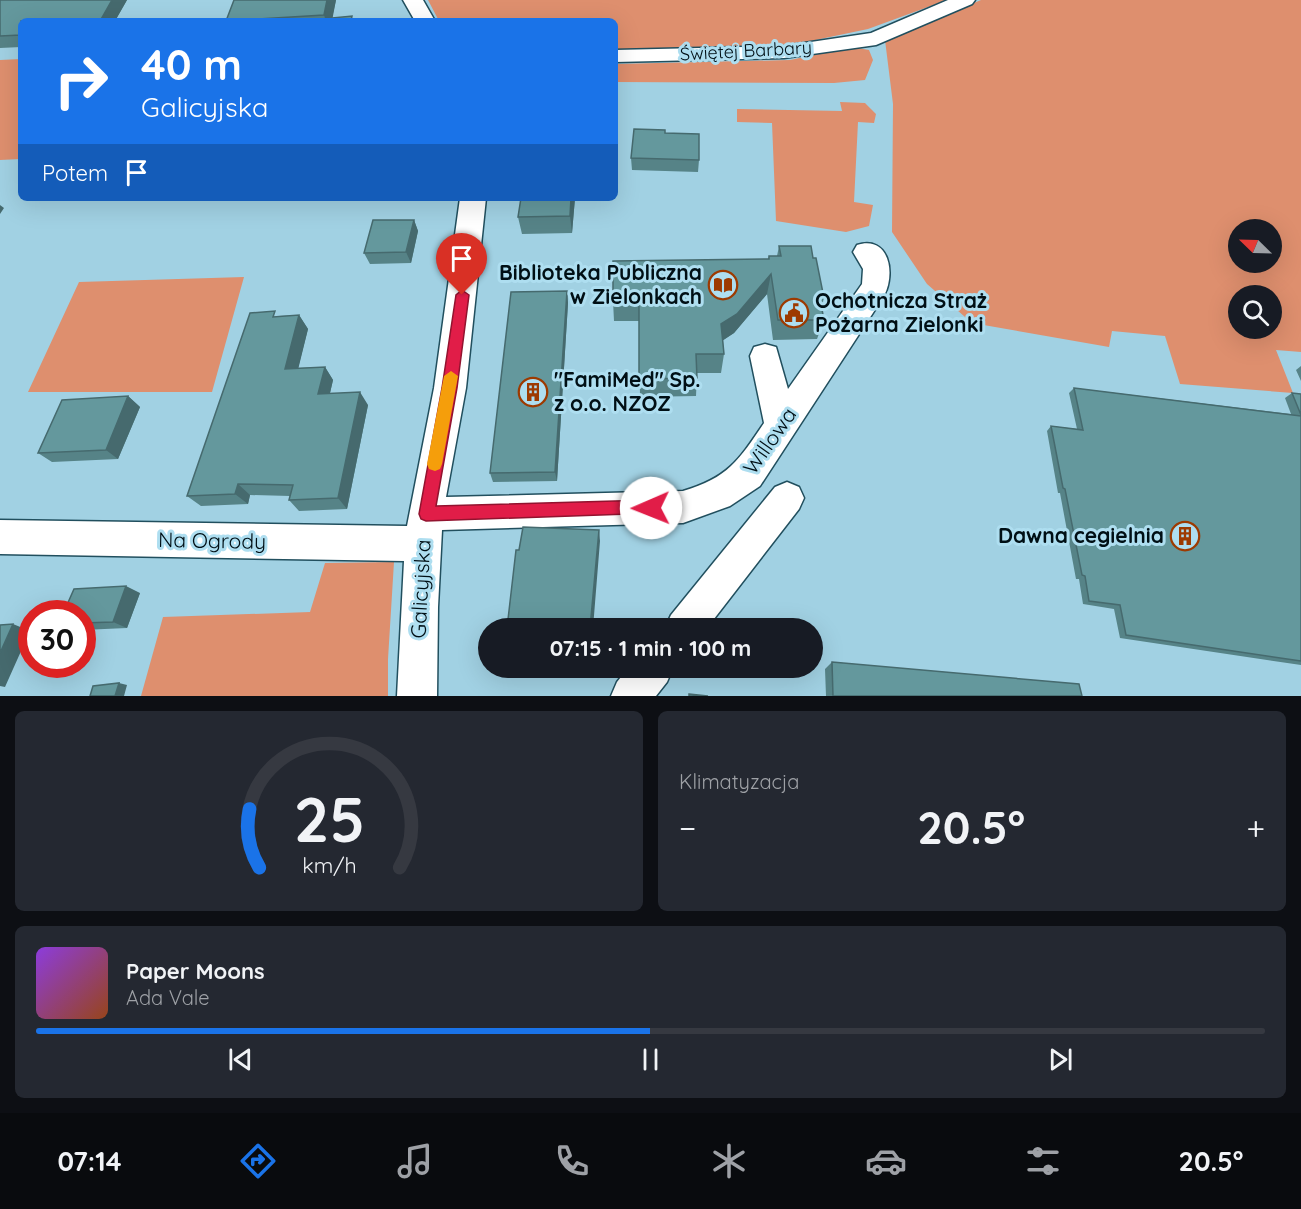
<!DOCTYPE html>
<html lang="pl">
<head>
<meta charset="utf-8">
<style>
  :root { --surface:#171b24; --page:#242831; --text:#f1f3f6; --muted:#9ea1a6; --line:#363941; --accent:#1a73e8 }
  body { margin:0; font-family:Quicksand,sans-serif; background:var(--page); color:var(--text); height:100vh; display:flex; flex-direction:column; font-size:22px; white-space:nowrap }
  * { box-sizing:border-box; margin:0 }
  p { font-size:20px; color:var(--muted) }
  .icon { flex:none; width:33px; height:33px; fill:none; stroke:currentColor; stroke-width:2; stroke-linecap:round; stroke-linejoin:round }
  .map { position:relative; height:696px; overflow:hidden }
  .details { display:flex; flex-direction:column; gap:15px; padding:15px; background:#0d0f14; flex:1 }
  .details>* { flex:none }
  .hud { position:absolute; left:18px; top:18px; width:600px; height:183px; border-radius:9px; box-shadow:0 6px 24px #0002; background:#1a73e8; color:#fff; overflow:hidden }
  .needle { width:39px; rotate:293deg }
  .controls { position:absolute; left:1228px; top:219px; display:grid; gap:12px }
  .controls a { display:grid; place-items:center; width:54px; height:54px; border-radius:50%; background:var(--surface); box-shadow:0 6px 24px #0002; font-size:30px }
  .speed { position:absolute; left:18px; top:600px; display:flex; gap:12px; font-size:30px; font-weight:700; text-align:center }
  .speed>* { display:grid; place-content:center; width:78px; height:78px; border-radius:50%; background:var(--surface); box-shadow:0 6px 24px #0002; line-height:1 }
  .speed .limit { border:9px solid #d22; background:#fff; color:#111 }
  .pin { position:absolute; display:grid; place-items:center; width:51px; height:51px; color:#fff; margin:-62px -26px; border-radius:50% 50% 50% 0; rotate:-45deg; box-shadow:0 0 6px #0007 }
  .pin .icon { rotate:45deg }
  .me { position:absolute; width:66px; margin:-33px; rotate:269deg; stroke-linejoin:round; filter:drop-shadow(0 0 4px #0008) }
  .turn { display:flex; align-items:center; gap:21px; height:126px; padding:0 24px; font-size:27px }
  .turn .icon { width:78px; height:78px; stroke-width:2.5 }
  .turn b { display:block; font-size:42px; line-height:51px }
  .then { display:flex; align-items:center; height:57px; padding:0 24px; background:#0003; gap:12px; font-size:22px }
  .big { font-size:45px; font-weight:700; line-height:1.1 }
  .details .widget { flex:1; display:flex; flex-direction:column; justify-content:center; gap:9px; min-width:0; padding:0 21px; border-radius:9px; background:var(--page) }
  .details .dial { align-items:center; gap:0 }
  .dial svg { height:156px; overflow:visible; fill:none; stroke:var(--line); stroke-width:7; stroke-linecap:round; text-anchor:middle }
  .dial text { fill:var(--text); stroke:none }
  .song { display:flex; align-items:center; gap:18px }
  .cover { width:72px; height:72px; border-radius:9px; background:linear-gradient(135deg,hsl(270 70% 55%),hsl(20 70% 35%)) }
  .played { height:6px; border-radius:3px; background:linear-gradient(90deg,var(--accent) 50%,var(--line) 50%) }
  .keys { display:flex; justify-content:space-around; direction:ltr }
  .heat { display:flex; justify-content:space-between; align-items:center; font-size:33px; direction:ltr }
  .details .tiles { flex:1; display:grid; gap:15px; grid-template-columns:1fr 1fr }
  .widget:last-child { grid-column:span 2 }
  .trip { position:absolute; left:478px; top:618px; width:345px; height:60px; border-radius:30px; background:var(--surface); box-shadow:0 6px 24px #0002; font-weight:700; line-height:60px; text-align:center }
  .dock { display:flex; height:96px; justify-content:space-around; align-items:center; background:#090b0e; color:var(--muted) }
  .dock .icon { width:42px; height:42px }
  .dock .current { color:var(--accent) }
  .dock b { font-size:27px; color:var(--text) }
  .map>svg:first-child { display:block }
  .green { fill:#de8f6e; fill-rule:evenodd }
  .lines { fill:none; stroke-linecap:round; stroke-linejoin:round }
  .minor-casing { stroke:#214f5e; stroke-width:3 }
  .minor { fill:#fff; fill-rule:evenodd }
  .wall { fill:#568387 }
  .shaded-wall { fill:#466a6e }
  .building { fill:#64989d; stroke:#466a6e; stroke-width:1.5 }
  .route { fill:#e11d48; stroke:#92132f; stroke-width:1.5 }
  .slow { fill:#f59e0b }
  .labels { text-anchor:middle; stroke-width:6; stroke-linejoin:round; paint-order:stroke }
  .far-street-label { font-size:18px; fill:#000f15; stroke:#aedef0 }
  .poi-label { font-size:21px; font-weight:bold; fill:#000f15; stroke:#aedef0; text-anchor:end }
  .street-label { font-size:21px; fill:#000f15; stroke:#aedef0 }
</style>
</head>
<body>
<div class="map">
<svg width="1301" height="696" viewBox="0 0 1301 696">
  <rect width="100%" height="100%" fill="#a1d1e3"/>
  <path class="green" d="M428,0h519l-79,29 -86,18 -167,5v-31h-176z
    M981,0h320v352l-25,-2 17,43 -113,-9 -15,-48 -53,-5 -3,16 -137,-24 -45,-39 -35,-52 1,-128 -8,-64zM1239,230h33v32h-33zM1239,296h33v32h-33z
    M852,47l17,3 4,10 -8,20 -31,3 -219,-1v-18l175,-4z
    M21,59v100l-21,1v-100z
    M840,102l25,1 11,11 -2,9 -16,-1 -4,80 19,3 -4,21 -23,6 -70,-11 -4,-98 -35,-1v-13l105,2z
    M244,277l-32,115h-184l51,-110z
    M394,562l-6,97v37h-247l22,-79 147,-5 15,-49z"/>
  <g class="lines">
    <g class="minor-casing">
      <path id="minor" d="M403,0h20l12,21h-20z
        M948,0h27l-3,4 -96,41 -92,13 -169,4v-12l169,-4 87,-13z
        M460,198h26l-20,190 -20,109 237,-6c45,-13 56,-31 81,-68l-14,-67 4,-9 11,-3 11,3 12,42 74,-105 1,-15 -10,-17 4,-7c32,-10 39,28 27,51l-124,190 -30,20 -47,17 -241,7 -4,77 -1,89h-40l7,-135 -404,-7v-34l407,6 27,-138z
        M787,482l12,5 5,11 -5,11 -92,119h-42l6,-13 104,-128z
        M628,668h45l-6,14 -11,14h-45l6,-14z"/>
    </g>
    <use href="#minor" class="minor"/>
  </g>
  <path class="wall" d="M0,0h127l-12,21h-94v26l-21,1z
    M336,0l-4,18 22,3h-128z
    M665,133l34,27 -1,12 -66,-2 -1,-12z
    M521,198h54l-3,35 -50,1 -4,-17z
    M414,220l4,11 -7,32 -41,1 -6,-11z
    M779,246l34,12 11,40 -3,9 3,13 -7,19 -44,1 -6,-46 -33,39 -11,7 1,14 -3,19h-24l-1,23 -56,1 -1,-76h-25l-1,-20 155,-42 1,-3h8z
    M567,291l1,12 -11,178 -64,1 -3,-9z
    M299,315l9,14 -10,39 27,-1 8,13 -3,13 38,12 -21,104 -48,2 -10,-11 1,-4 -40,-1 -2,9 -47,2 -14,-10 91,-180z
    M1301,366v15l-5,-11z
    M1074,388l217,26 -6,-16 7,-5 9,1v271l-181,-27 -6,-29 -31,-5 -4,-25h-3l-16,-86h-2l-11,-62 4,-5 26,3 -8,-36z
    M128,396l12,11 -22,52 -66,3 -14,-9z
    M140,593l-13,35 -45,2v-16z
    M832,662l250,34h-256l-1,-27z"/>
  <path class="shaded-wall" d="M112,0h15l-12,21h-15z
    M327,0h9l-4,21h-6l-2,-6z
    M571,198h4l-3,35 -2,-17z
    M0,205l4,3 -4,6z
    M414,220l4,11 -7,32 -5,-11z
    M771,274l-4,20 -33,39 -15,10 2,-19z
    M567,291l1,12 -11,178 -2,-9z
    M299,315l9,14 -13,53 -10,-13z
    M325,367l8,13 -6,26 -9,-12z
    M360,392l8,13 -21,104 -9,-11z
    M128,396l12,11 -22,52 -12,-9z
    M238,484l12,11 -2,9 -13,-10z
    M599,530l1,11 -7,87h-3z
    M126,586l14,7 -13,35 -14,-6z
    M13,624l17,7 -25,56 -5,-1v-33z
    M119,683l8,2 -3,11h-9z"/>
  <path class="building" d="M0,0h112l-12,21h-79v14l-21,1z
    M234,0h93l-3,15 -98,6z
    M352,16l-1,5h-39v-1z
    M634,129l31,1v3l34,1v26l-68,-2z
    M521,198h50l-1,18 -52,1z
    M373,220h41l-8,32 -42,1z
    M779,246h32l2,12h3l8,40 -4,1 4,21h-46l-7,-46 -34,40 -16,10 3,30h-28l1,24 -58,1v-78h-26v-40l156,-2v-3h12z
    M567,291l-12,181 -65,1 21,-181z
    M275,311l-2,6 26,-2 -14,54 40,-2 -7,27 42,-2 -22,106 -49,2 4,-15 -55,-1 -3,10 -48,2 63,-183z
    M1074,388l227,28v245l-175,-26 -6,-30 -31,-4 -4,-25 -3,-1 -17,-86 -2,-1 -12,-62 32,4z
    M1292,393l9,1v21z
    M128,396l-22,54 -68,3 24,-53z
    M523,527l76,3 -9,98h-83l9,-78h3z
    M126,586l-13,36 -31,1v-9h-19l11,-25z
    M13,624l-13,29v-28z
    M832,662l247,22 3,12h-249z
    M119,683l-4,13h-25l3,-10z
    M689,694l19,2h-19z"/>
  <path class="route" d="M462,290l7,5 -12,93 -21,118 215,-6 6,2 2,6 -2,5 -231,8 -5,-2 -2,-5 23,-126 14,-93z"/>
  <path class="slow" d="M451,371l7,5 -16,88 -2,5 -5,2 -6,-2 -2,-5 17,-88z"/>
  <defs>
    <g id="library-ring" transform="scale(1.5)"><circle r="9.5" fill="#aedef0" stroke="#9d3a00" stroke-width="1.5"/><path d="M-6-4Q-3-5.5-.7-3.5V5Q-3 3-6 4ZM6-4Q3-5.5 .7-3.5V5Q3 3 6 4Z" fill="#9d3a00"/></g>
    <g id="civic-ring" transform="scale(1.5)"><circle r="9.5" fill="#aedef0" stroke="#9d3a00" stroke-width="1.5"/><path d="M-.6-6.5H3V-4.5H.6V-3L4-1V1h2V6H-6V1h2V-1L-.6-3ZM-1.2 2.5V6h2.4V2.5Z" fill="#9d3a00"/></g>
    <g id="building-ring" transform="scale(1.5)"><circle r="9.5" fill="#aedef0" stroke="#9d3a00" stroke-width="1.5"/><path d="M-4-6H4V6H1V3H-1V6H-4ZM-2.5-4.3h1.7v1.8h-1.7ZM.8-4.3h1.7v1.8H.8ZM-2.5-1h1.7V.8h-1.7ZM.8-1h1.7V.8H.8Z" fill="#9d3a00"/></g>
  </defs>
  <g fill-rule="evenodd">
    <use href="#library-ring" x="723" y="285"/>
    <use href="#civic-ring" x="794" y="313"/>
    <use href="#building-ring" x="533" y="392"/>
    <use href="#building-ring" x="1185" y="536"/>
  </g>
  <g class="labels">
    <g class="far-street-label">
      <text transform="translate(746 51) rotate(-3)" y="6">Świętej Barbary</text>
    </g>
    <g class="poi-label">
      <text x="702" y="280">Biblioteka Publiczna<tspan x="702" dy="24">w Zielonkach</tspan></text>
      <text x="815" y="308" text-anchor="start">Ochotnicza Straż<tspan x="815" dy="24">Pożarna Zielonki</tspan></text>
      <text x="554" y="387" text-anchor="start">"FamiMed" Sp.<tspan x="554" dy="24">z o.o. NZOZ</tspan></text>
      <text x="1164" y="543">Dawna cegielnia</text>
    </g>
    <g class="street-label">
      <text transform="translate(770 441) rotate(-55)" y="7">Willowa</text>
      <text transform="translate(212 541) rotate(1)" y="7">Na Ogrody</text>
      <text transform="translate(421 589) rotate(-87)" y="7">Galicyjska</text>
    </g>
  </g>
</svg>
<div class="controls">
<a><svg class="needle" viewBox="-14 -14 28 28"><path d="M0-13l5 13h-10z" fill="#e53935"/><path d="M0 13l5-13h-10z" fill="#9ea1a6"/></svg></a>
<a><svg class="icon" aria-label="search" viewBox="0 0 24 24"><circle cx="10" cy="10" r="6"/><path d="M15 15l6 6"/></svg></a>
</div>
<div class="speed"><div class="limit">30</div></div>
<div class="pin" style="left:462px;top:295px;background:#d93025"><svg class="icon" aria-label="arrive" viewBox="0 0 24 24"><path d="M6 21V4h12l-3 4 3 4H6"/></svg></div>
<svg class="me" style="left:651px;top:508px" viewBox="-20 -20 40 40"><circle r="19" fill="#fff"/><path d="M0-13L10 11 0 6-10 11z" fill="#e11d48"/></svg>
<div class="trip">07:15 · 1 min · 100 m</div>
<div class="hud">
<div class="turn"><svg class="icon" aria-label="right" viewBox="0 0 24 24"><path d="M7 20v-9h11M14 6l5 5-5 5"/></svg><div><b>40 m</b>Galicyjska</div></div>
<div class="then">Potem<svg class="icon" aria-label="arrive" viewBox="0 0 24 24"><path d="M6 21V4h12l-3 4 3 4H6"/></svg></div>
</div>
</div>
<section class="details">
<div class="tiles">
<div class="widget dial"><svg viewBox="0 0 100 80">
<path d="M14 69A42 42 0 1 1 86 69"/>
<path d="M14 69A42 42 0 0 1 9 39" stroke="#1a73e8"/>
<text x="50" y="56" font-size="32" font-weight="700">25</text>
<text x="50" y="72" font-size="11">km/h</text>
</svg></div>
<div class="widget"><p>Klimatyzacja</p>
<div class="heat"><a>−</a><b class="big">20.5°</b><a>+</a></div>
</div>
<div class="widget">
<div class="song"><i class="cover"></i><div><b>Paper Moons</b><p>Ada Vale</p></div></div>
<div class="played"></div>
<div class="keys"><svg class="icon" aria-label="previous" viewBox="0 0 24 24"><path d="M18 5L8 12l10 7zM5 5v14"/></svg><svg class="icon" aria-label="pause" viewBox="0 0 24 24"><path d="M8 5v14M16 5v14"/></svg><svg class="icon" aria-label="next" viewBox="0 0 24 24"><path d="M6 5l10 7-10 7zM19 5v14"/></svg></div>
</div>
</div>
</section>
<nav class="dock">
<b>07:14</b>
<svg class="icon current" aria-label="directions" viewBox="0 0 24 24"><path d="M12 3l9 9-9 9-9-9zM9 14v-3h6M13 9l2 2-2 2"/></svg>
<svg class="icon" aria-label="music" viewBox="0 0 24 24"><path d="M9 18V5l10-2v13"/><circle cx="6" cy="18" r="3"/><circle cx="16" cy="16" r="3"/></svg>
<svg class="icon" aria-label="phone" viewBox="0 0 24 24"><path d="M5 4h4l2 5-3 2q2 4 5 5l2-3 5 2v4C11 20 4 13 5 4z"/></svg>
<svg class="icon" aria-label="climate" viewBox="0 0 24 24"><path d="M12 3v18M4 7l16 10M4 17L20 7"/></svg>
<svg class="icon" aria-label="car" viewBox="0 0 24 24"><path d="M5 17H2v-5l4-1 3-4h7l3 4 3 1v5h-3M9 17h6M6 11h13"/><circle cx="7" cy="17" r="2"/><circle cx="17" cy="17" r="2"/></svg>
<svg class="icon" aria-label="filters" viewBox="0 0 24 24"><path d="M4 7h16M4 17h16"/><circle cx="9" cy="7" r="2"/><circle cx="15" cy="17" r="2"/></svg>
<b>20.5°</b>
</nav>
</body>
</html>
